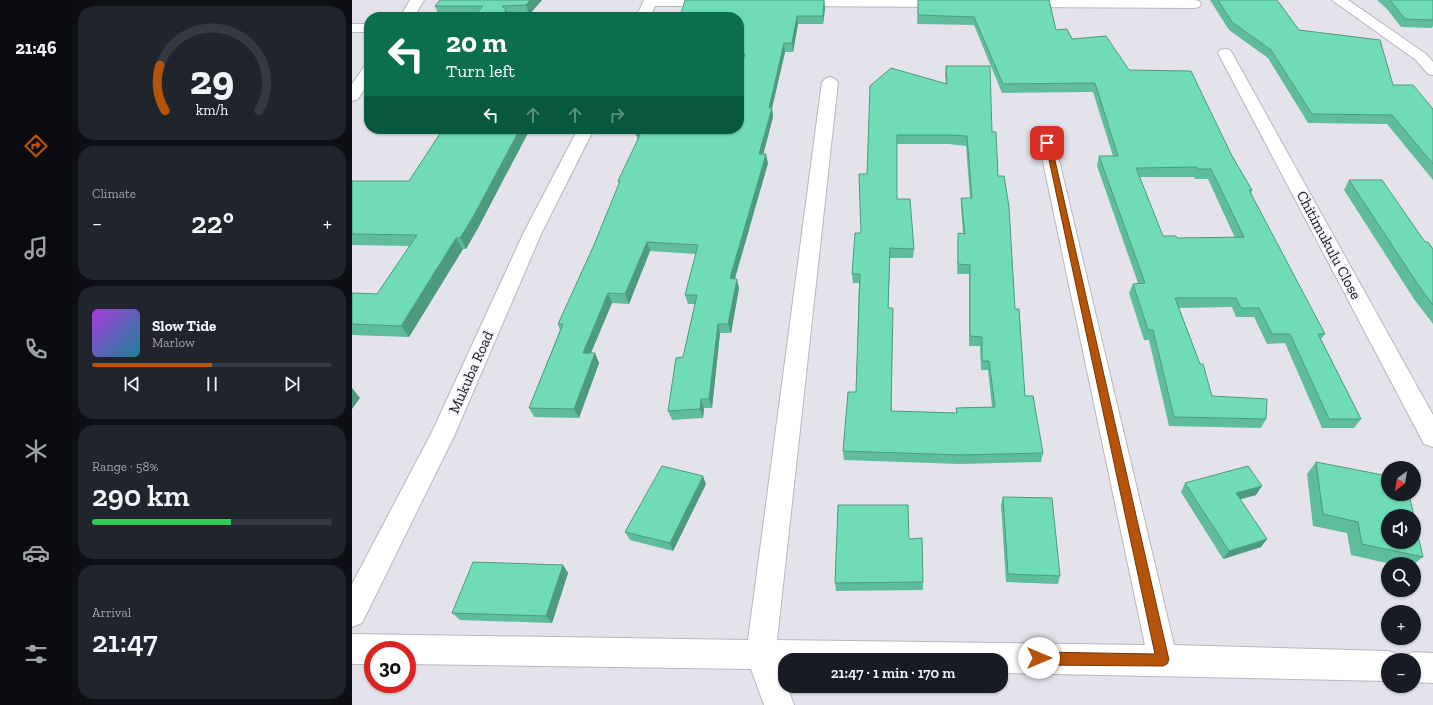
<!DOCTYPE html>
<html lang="en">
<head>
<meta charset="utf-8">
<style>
  :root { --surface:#171b24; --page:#20242c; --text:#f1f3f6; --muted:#9ea1a6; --line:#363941; --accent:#b45309 }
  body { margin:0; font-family:"Zilla Slab",serif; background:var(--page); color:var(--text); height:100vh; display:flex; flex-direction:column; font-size:15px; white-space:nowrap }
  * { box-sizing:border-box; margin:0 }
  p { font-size:13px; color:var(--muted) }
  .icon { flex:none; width:22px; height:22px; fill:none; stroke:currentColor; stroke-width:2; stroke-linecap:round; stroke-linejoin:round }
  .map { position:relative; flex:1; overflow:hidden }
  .drawer { display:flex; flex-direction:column; gap:6px; padding:6px; background:#0d0f14; width:280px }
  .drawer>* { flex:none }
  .banner { position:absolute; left:12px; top:12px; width:380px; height:122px; border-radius:16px; box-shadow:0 1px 3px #0004; background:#0b6e4f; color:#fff; overflow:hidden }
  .needle { width:26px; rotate:211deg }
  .buttons { position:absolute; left:1029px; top:461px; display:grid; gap:8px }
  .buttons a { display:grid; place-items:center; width:40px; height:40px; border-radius:50%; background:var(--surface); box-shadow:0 1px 3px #0004; font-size:20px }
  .speed { position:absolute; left:12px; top:641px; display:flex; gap:8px; font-size:20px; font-weight:700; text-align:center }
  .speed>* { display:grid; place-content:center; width:52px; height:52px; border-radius:50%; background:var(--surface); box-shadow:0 1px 3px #0004; line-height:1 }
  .speed .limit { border:6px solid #d22; background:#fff; color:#111 }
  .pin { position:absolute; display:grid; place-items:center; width:34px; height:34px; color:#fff; margin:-17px; border-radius:8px; box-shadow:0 2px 6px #0006 }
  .me { position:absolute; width:44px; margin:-22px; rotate:90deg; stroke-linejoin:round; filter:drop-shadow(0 0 3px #0008) }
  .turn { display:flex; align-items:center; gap:14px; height:84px; padding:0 16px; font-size:18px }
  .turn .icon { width:52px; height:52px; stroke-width:2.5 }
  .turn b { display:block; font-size:28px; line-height:34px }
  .lanes { display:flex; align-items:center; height:38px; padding:0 16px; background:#0003; justify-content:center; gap:20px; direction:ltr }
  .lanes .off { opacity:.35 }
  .big { font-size:30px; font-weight:600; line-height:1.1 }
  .drawer .tile { flex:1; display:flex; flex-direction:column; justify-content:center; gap:6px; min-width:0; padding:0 14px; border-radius:16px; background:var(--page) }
  .drawer .dial { align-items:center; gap:0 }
  .dial svg { height:104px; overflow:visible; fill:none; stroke:var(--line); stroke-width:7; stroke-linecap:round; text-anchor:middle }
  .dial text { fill:var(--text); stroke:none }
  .song { display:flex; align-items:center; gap:12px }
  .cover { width:48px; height:48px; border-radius:6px; background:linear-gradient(135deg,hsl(280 70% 55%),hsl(190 70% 35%)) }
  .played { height:4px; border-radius:2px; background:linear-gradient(90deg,var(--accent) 50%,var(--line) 50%) }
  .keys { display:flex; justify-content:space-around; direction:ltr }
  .heat { display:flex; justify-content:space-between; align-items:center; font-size:22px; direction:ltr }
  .charge { height:6px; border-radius:3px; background:linear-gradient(90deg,#34c759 58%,var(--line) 0) }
  .trip { position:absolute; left:426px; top:653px; width:230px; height:40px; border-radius:16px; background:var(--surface); box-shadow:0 1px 3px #0004; font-weight:600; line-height:40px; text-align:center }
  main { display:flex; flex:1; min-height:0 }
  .menu { display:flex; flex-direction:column; width:72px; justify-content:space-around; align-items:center; background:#090b0e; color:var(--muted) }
  .menu .icon { width:28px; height:28px }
  .menu .selected { color:var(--accent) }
  .menu b { font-size:18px; color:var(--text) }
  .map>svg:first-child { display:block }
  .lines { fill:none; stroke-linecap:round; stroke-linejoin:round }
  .minor-casing { stroke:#b7b6be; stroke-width:2 }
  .tertiary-casing { stroke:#b7b6be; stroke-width:2 }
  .minor { fill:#fff; fill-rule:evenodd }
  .tertiary { fill:#fff; fill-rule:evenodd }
  .wall { fill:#5fbd9d; fill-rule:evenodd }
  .shaded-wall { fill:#4e9a80 }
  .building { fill:#6fdcb7; stroke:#4e9a80; fill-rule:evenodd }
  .route { fill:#b45309; stroke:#753606 }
  .labels { text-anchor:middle; stroke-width:3; stroke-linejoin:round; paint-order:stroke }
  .street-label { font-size:15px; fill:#151518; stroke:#f2f0f9 }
</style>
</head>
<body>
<main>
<nav class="menu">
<b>21:46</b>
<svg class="icon selected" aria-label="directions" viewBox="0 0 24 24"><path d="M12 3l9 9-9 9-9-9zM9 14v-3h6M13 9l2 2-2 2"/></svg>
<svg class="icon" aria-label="music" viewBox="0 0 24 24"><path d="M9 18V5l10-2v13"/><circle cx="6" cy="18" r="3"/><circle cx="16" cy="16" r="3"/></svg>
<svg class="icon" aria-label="phone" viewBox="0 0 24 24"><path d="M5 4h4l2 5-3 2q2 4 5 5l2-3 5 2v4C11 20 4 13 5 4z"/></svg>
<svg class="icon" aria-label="climate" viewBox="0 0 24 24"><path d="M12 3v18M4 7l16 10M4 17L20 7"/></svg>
<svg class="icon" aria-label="car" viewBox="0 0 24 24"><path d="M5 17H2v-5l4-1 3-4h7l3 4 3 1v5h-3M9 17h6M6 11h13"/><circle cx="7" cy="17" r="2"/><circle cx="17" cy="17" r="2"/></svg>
<svg class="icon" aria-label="filters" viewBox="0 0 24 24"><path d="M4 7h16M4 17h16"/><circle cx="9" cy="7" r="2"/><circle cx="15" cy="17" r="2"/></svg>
</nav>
<section class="drawer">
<div class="tile dial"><svg viewBox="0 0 100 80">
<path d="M14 69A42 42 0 1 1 86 69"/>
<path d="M14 69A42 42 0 0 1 10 34" stroke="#b45309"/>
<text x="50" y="56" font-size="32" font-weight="700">29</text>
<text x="50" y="72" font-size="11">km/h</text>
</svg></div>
<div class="tile"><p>Climate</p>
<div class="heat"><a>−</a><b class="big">22°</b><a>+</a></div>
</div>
<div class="tile">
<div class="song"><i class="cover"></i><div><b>Slow Tide</b><p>Marlow</p></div></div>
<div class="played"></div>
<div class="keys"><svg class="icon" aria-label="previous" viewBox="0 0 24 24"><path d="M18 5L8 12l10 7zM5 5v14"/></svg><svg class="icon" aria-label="pause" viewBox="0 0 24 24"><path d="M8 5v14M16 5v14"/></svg><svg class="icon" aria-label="next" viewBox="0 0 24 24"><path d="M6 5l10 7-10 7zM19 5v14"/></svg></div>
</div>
<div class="tile"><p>Range · 58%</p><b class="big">290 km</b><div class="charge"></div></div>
<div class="tile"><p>Arrival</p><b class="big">21:47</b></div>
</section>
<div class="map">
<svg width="1081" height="705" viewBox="0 0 1081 705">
  <rect width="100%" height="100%" fill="#e4e3ec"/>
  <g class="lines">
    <g class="minor-casing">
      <path id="minor" d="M58,0h14l-10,17h-14z
        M294,0h72l2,2 -2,3 -5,1h-62l-5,-1 -2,-3z
        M437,0h162l3,3 -2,3 -5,1 -153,-1 -5,-1 -2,-3z
        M664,0h178l5,1 2,3 -2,3 -5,1 -174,-1 -5,-1 -2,-3z
        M980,0h16l78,54 7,8v13l-5,-1 -12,-14z
        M0,24h17v8h-17z
        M873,49l5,1 2,3 201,362v32l-9,-3 -206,-391 2,-3z
        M17,66v16l-11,17 -6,2v-17l12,-17z
        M478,77l5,2 3,3 -61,558 368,5 -106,-502 2,-4 6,-1 6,1 2,4 119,502 214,6 11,4 1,5h-12v21l-387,-8v-13h-216v10h-4l4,10v6h2l7,19h-30l-13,-36 -344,-5v-14h-34v14h-21v-30l396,6 74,-558 3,-3z
        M1062,652l19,1v30l-19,-1v-22h-12l1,-4z"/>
    </g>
    <g class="tertiary-casing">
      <path id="tertiary" d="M292,0h14l-8,17h-14z
        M226,129h16l-52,103 -87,202 -93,189 -10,4v-43l80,-152 92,-200z"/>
    </g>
    <use href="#minor" class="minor"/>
    <use href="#tertiary" class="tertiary"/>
  </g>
  <path class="wall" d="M190,0l-13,15h-20v2h-36l1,-1h-35l-4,-10z
    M472,0l1,8 -2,16h-25l-5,28h-8l-13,56 1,9 -10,37 5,9 -33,116 4,9 -8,45h-11l-8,75h-8l-1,10 -31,2 -4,-9 15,-54 12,-53h-7l-3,-9 11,-41 -46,-3 -21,53 -17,-1 -21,50h4l4,10 -20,55 -45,-1 -5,-9 31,-78 -2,-6 36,-79 25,-61 -1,-3 20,-40 -2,-6 103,-6 3,-66h-3v-46z
    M566,0l138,30 73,40 103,86 20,34 -1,4 74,140 -4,5 40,80 -7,9h-32l-37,-85 -18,1 -13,-27h-18l-4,-10 -53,1 33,88 54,23 -5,9 -92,-2 -20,-86h-5l-15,-47 4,-9 5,-1 -41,-117 2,-10h14l-20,-64 -91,1 -28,-68 -57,-1zM788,177h54l1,2h13l27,59h-58l-14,-2z
    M858,0h67l22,30 134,79v71l-46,-56 -79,-1 -40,-65 -39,-28z
    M1025,0h56v26l-1,2 -31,-1 -15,-19z
    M594,66l46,66 6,44 27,220 18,57 -2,9 -81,2 -116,-4 -1,-9 13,-59 3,-109h-6l-1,-9 9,-41 6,-59 24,-106 55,16 -1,-9zM545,144h52l17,2 4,52h-9v9l2,27 -5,-1 -1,41h12v72h11l1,24h7l4,37 -36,1v5l-64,-2 -4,-103 2,-50h23l1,-9 -17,-50z
    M91,129h87l-52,99 -12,21h-3l-54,88 -57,-2v-42l25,1 33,-48 -58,-1v-64h57z
    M997,180l84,69v75l-19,-25 -70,-109z
    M964,462l107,95 -9,7h-23l-40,-9 -4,-22 -34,-7 -6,-52z
    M833,483l71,12 -16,4 27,40 -6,8 -38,12 -42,-67z
    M354,484l-33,67 -43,-11 -5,-8z
    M651,497l57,79 -2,8 -52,-2 -5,-77z
    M557,539l14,43v8l-87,1 -1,-8z
    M211,565l5,8 -16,50 -92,-3 -8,-7z"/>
  <path class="shaded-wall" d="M178,0h12l-13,15 -3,-10z
    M472,0l1,8 -2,16v-8z
    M154,10l3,7h-8z
    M445,16l1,8 -5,28 -1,-9z
    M432,43l1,9 -13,56 1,9 -12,46 -2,-9 10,-46z
    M168,129h10l-52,99 -12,21 -6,-11z
    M414,154l2,9 -36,125 -2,-10z
    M104,238l7,11 -54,88 -8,-11z
    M295,242l3,9 -21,53 -4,-10z
    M538,248v10l-2,59v-9z
    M385,279l2,9 -8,45 -3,-9z
    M256,293l4,10 -25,59 -4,-9z
    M366,324l2,9 -8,75 -3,-9z
    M243,353l4,10 -20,55 -5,-9z
    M0,388l8,10 -8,11z
    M349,399l3,9 -1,10 -3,-9z
    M351,476l3,8 -33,67 -3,-8z
    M910,486l-6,9 -25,7 5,-9z
    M915,539l-6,8 -38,12 6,-8z
    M211,565l5,8 -16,50 -6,-7z"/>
  <path class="building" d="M88,0h90l-4,5 -24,1 4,4 -5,7h-28l10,-11h-48z
    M333,0h139l-1,16h-26l-5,27h-8l-15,65h3l-13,46h7l-36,124 7,1 -9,45h-10l-9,75h-8l-1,10 -32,2 8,-53 7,-1 14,-62h-12l13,-50 -51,-3 -22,52 -17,-1 -25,60h12l-21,56 -45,-1 34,-84h-5l36,-79 26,-64h-2l22,-46h-4l2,-6h101v-57l6,-18h-6v-37h-59z
    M566,0h131l7,30 11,-1 5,10 34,-3 23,34 62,1 41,85 20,34h-3l76,144h-7l43,85h-32l-39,-85h-18l-13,-26h-18l-5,-10h-61l25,66h3l9,32 55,3 -1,20 -92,-2 -21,-87h-5l-15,-46 12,-1 -46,-127h19l-23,-73 -92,1 -29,-67 -56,-2zM845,167l1,2h13l33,68 -67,1 -1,-2h-13l-27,-68z
    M866,0h59l22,30 81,10 13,45h20l20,24v55l-41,-49 -80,-1 -41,-64 -39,-28z
    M1038,0h43v20l-28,-1z
    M594,66h44l2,66h4l2,44h6l5,31 6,102h4l6,87h8l10,57 -82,2 -118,-4 5,-59h8l4,-118h-8l3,-41h6l-2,-59h8l3,-88 21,-18 56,16zM545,135h52l18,1 5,62h-11l4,36 -7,-1v31l12,1v71l12,1v24h7l6,46 -39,1 1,5 -66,-2 2,-103h-5l2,-60 24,1 -4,-50h-13z
    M91,129h77l-47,88 -13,21h-4l-55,88 -49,-2v-31l25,1 40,-59 -65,-1v-53h57z
    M997,180h33l43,62h3l5,7v56l-12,-16z
    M964,462l72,14v18h21l5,22h-26v26h26v-24l9,39 -61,-13 -4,-22 -35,-8z
    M310,466l41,10 -33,67 -45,-11z
    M896,466l14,20 -26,7 31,46 -38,12 -44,-68z
    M651,497l49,1 8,78 -52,-2z
    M486,505h70l1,34 13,-1 1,44 -88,1z
    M121,562l90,3 -17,51 -94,-3z"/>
  <path class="route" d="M693,141l6,2 118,517 -2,4 -4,2 -124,-1 -4,-2 -2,-5 2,-4 4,-2 116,2z"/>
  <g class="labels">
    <g class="street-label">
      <text transform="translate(977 245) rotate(62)" y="5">Chitimukulu Close</text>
      <text transform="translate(119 372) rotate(-66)" y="5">Mukuba Road</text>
    </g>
  </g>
</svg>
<div class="buttons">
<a><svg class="needle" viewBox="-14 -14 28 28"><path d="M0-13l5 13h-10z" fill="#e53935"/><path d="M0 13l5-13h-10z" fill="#9ea1a6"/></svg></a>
<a><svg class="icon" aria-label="sound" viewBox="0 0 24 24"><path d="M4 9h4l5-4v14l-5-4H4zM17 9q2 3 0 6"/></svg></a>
<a><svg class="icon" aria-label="search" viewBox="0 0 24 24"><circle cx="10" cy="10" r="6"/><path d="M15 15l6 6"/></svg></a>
<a>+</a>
<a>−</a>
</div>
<div class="speed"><div class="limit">30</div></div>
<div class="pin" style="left:695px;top:143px;background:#d93025"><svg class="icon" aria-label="arrive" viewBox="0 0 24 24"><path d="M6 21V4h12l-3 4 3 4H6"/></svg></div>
<svg class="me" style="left:687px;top:658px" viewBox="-20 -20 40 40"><circle r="19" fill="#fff"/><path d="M0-13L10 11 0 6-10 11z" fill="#b45309"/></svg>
<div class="trip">21:47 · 1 min · 170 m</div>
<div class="banner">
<div class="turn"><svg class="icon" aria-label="left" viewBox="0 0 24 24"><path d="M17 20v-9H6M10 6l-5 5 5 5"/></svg><div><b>20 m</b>Turn left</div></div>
<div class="lanes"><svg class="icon" aria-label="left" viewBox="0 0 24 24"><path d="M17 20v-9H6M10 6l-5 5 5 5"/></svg><svg class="icon off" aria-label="ahead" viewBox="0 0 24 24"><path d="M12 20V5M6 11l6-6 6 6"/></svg><svg class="icon off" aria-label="ahead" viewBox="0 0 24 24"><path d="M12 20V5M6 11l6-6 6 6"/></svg><svg class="icon off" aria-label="right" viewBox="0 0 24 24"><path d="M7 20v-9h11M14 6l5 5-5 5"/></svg></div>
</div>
</div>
</main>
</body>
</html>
